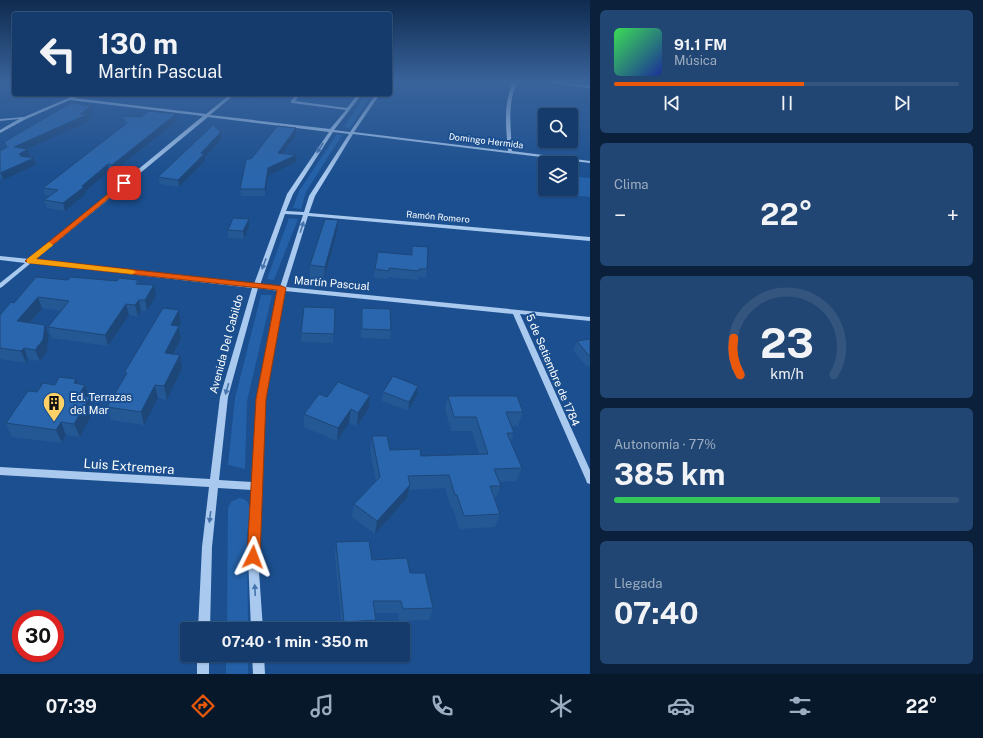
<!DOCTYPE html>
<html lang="es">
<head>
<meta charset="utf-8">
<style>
  :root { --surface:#143b6b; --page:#214673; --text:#f1f3f6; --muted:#9dadc1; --line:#33557e; --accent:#ea580c }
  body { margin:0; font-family:"Public Sans",sans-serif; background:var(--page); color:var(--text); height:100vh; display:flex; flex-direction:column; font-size:15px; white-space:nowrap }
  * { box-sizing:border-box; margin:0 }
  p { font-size:13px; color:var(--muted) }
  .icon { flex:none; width:22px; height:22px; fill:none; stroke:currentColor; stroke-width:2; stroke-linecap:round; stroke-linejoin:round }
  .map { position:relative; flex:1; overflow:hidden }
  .sheet { display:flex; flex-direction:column; gap:10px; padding:10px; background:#0b203b; width:393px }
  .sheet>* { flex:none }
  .top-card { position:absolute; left:12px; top:12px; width:380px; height:84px; border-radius:4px; box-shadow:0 1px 3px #0004,0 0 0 1px var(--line); background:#143b6b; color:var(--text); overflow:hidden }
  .fabs { position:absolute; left:538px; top:108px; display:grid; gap:8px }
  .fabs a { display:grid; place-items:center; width:40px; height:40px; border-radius:4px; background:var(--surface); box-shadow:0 1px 3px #0004,0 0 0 1px var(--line); font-size:20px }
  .speed { position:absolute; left:12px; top:610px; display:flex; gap:8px; font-size:20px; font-weight:700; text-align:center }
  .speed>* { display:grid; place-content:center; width:52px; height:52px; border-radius:50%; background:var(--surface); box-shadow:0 1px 3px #0004,0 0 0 1px var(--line); line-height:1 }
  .speed .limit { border:6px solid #d22; background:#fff; color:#111 }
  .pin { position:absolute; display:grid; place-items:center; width:34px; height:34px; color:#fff; margin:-17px; border-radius:8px; box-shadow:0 2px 6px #0006 }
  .me { position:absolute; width:44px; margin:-22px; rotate:3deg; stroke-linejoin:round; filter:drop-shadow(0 0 3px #0008) }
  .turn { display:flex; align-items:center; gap:14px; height:84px; padding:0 20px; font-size:18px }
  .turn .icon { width:52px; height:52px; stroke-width:2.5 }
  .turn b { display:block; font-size:28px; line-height:34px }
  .big { font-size:30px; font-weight:700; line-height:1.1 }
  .sheet .tile { flex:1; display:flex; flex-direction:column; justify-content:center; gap:6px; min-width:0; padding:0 14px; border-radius:6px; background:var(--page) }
  .sheet .dial { align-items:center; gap:0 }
  .dial svg { height:104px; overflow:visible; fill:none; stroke:var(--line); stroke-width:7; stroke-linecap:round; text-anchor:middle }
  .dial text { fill:var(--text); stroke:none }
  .song { display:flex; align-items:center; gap:12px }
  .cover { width:48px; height:48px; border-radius:6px; background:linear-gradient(135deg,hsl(130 70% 55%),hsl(230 70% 35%)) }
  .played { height:4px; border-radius:2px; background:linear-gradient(90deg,var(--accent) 55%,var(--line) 55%) }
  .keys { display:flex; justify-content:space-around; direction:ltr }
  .heat { display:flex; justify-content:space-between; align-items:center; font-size:22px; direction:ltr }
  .charge { height:6px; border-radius:3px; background:linear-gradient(90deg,#34c759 77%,var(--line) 0) }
  .trip { position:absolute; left:180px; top:622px; width:230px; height:40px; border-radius:4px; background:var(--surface); box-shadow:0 1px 3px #0004,0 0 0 1px var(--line); font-weight:700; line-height:40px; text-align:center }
  .menu { display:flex; height:64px; justify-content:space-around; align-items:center; background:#08182b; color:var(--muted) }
  .menu .icon { width:28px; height:28px }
  .menu .on { color:var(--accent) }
  .menu b { font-size:18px; color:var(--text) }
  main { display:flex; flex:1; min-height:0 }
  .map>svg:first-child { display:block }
  .green { fill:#2461a8 }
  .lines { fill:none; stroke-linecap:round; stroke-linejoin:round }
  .minor { fill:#a9c9ee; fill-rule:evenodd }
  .wall { fill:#245895 }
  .shaded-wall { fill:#1d4779 }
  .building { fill:#2a66ad; stroke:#1d4779 }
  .oneway { fill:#4674ac }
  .route { fill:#ea580c; stroke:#983908 }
  .slow { fill:#f59e0b }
  .labels { text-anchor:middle; stroke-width:4; stroke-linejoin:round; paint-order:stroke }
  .far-street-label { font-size:9px; fill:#fff; stroke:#1b4f8f }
  .street-label { font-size:11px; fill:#fff; stroke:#1b4f8f }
  .poi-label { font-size:11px; fill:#fff; stroke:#1b4f8f; text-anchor:start }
  .near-street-label { font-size:13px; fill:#fff; stroke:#1b4f8f }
</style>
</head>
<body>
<main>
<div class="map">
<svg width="590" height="674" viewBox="0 0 590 674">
  <rect width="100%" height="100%" fill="#1b4f8f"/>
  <path class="green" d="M366,94h6l-22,34 -6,-1z
    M337,134l5,1 -36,57 -5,17 -8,-1 6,-17z
    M571,176l19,2v19l-18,-2z
    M289,218l9,1 -24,61 -7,-1z
    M261,295h11l-25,106 -2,68 -17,-4 7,-67z
    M239,498l5,1 4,3 2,7 -3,25 1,95h-21l1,-121 3,-6z
    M226,655h22v19h-22z"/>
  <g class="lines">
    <path class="minor" d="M513,82h4c-10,23 -6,46 -5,69l78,10v2l-237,-29 -38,62 -6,17 281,24v4l-282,-25 -22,71 304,30v4l-70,-7 70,156v14l-3,-1 -1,-3 -73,-166 -228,-23 -20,108 -7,158 5,72h-12l-3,-72 4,-67 -34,-2 -6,59 -2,82h-12l4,-82 7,-60 -209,-12v-8l210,12 10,-82 32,-109 -221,-25 -29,24 -2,1v-5l25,-20 -25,-3v-4l29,3 174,-143 -133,-16 -44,19 -26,14v-3l19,-11 -19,2v-2l24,-2 54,-23h5l-9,4 132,16 25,-20h4l-25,21 120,14 16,-19 -54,-7h-1v-2l6,-7h4l-6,7 52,7 11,-14h4l-28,36 16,2 26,-38h4l-26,38 154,19c-2,-24 -5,-47 5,-69zM208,117l121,15 -42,62 -33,90 -219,-24zM333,132l16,2 -40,62 -5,16 -18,-1 7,-17zM285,214l18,1 -23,72 -20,-2zM258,288l21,3 -22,108 -5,83 -33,-2 9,-83z
      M546,82h13l31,4v2z
      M197,655h12v19h-12z
      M252,655h12l1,19h-12z"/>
  </g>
  <path class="wall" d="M10,82h4v4z
    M22,94h30l-23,6z
    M93,112l-5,3 2,6 -63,28h1l2,7 -3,1 7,1 2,7 -33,15 -3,-1v-28l6,-3 -2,-6z
    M122,116l55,5 -64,51 -4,-1 -24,21 1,2 -21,17 -18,-3 -3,-8 6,-4 -5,-1 -2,-7 82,-63 -1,-2z
    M221,132l1,7 -17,18v4l-26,26 -19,-3 -2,-7z
    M296,135l-14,19 14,8 -28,14 -3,20h-24l-1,-7z
    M249,219v8l-5,12 -16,-1v-8z
    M337,232l-13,47 -14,-1v-13z
    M412,246l15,23 -1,9 -8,-1v3l-30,-3v2l-14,-1 1,-9 36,-14z
    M68,280l49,1 21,-1 1,4 17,12 -9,15h-6l-3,5 -9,-1 -21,31 -56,-8 -4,-11 13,-16 -19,-3 -12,15 15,2 4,11 -2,15 -7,10 -12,-2 -2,4 -26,-4v-44l14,-12z
    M335,308l-2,35 -32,-1v-9z
    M362,308l29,22 -1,9 -29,-1v-21z
    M179,310l2,13 -2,4 2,12 -7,15 8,14 -15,32 -9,-2 -14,27 -33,-5 -4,-13 18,-31 -1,-3z
    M590,339v27h-4l-13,-16 4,-9z
    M78,384l11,13 5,13 -14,27 -14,-2 -4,8 -50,-6 -6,-14 31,-31 18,-7z
    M418,386l-1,9 -9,16 -26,-10 1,-9z
    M370,395l-1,13 -12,18 -8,-3 -12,18 -33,-14v-13l23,-17z
    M448,396l75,16 -5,14h-7l3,7 -3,8 11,27 -6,13 -17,1 2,4 -6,13 5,15 -5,13 -36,2 -6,-21h-2l-6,-20 -36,2 -2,8 -32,36 -23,-17 2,-13 22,-23 -6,-31 2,-14 18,14 31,6 58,-2 -7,-23h-21l-6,-22z
    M336,542l36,18 38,13 23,35 -4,12 -30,1 -1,-8h-23l1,7 -2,9h-32l-7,-74z"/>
  <path class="shaded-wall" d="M27,94h25l-23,6z
    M92,106l1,6 -5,3 2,6 -74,33 -2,-7 66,-33z
    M176,114l1,7 -64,51 -1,-7z
    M296,128v7l-18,25v-7z
    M221,132l1,7 -17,18v4l-26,26 -1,-7 23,-27z
    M28,149l2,7 -6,3 -5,-5z
    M296,155v7l-28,14 -3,20v-7l3,-21z
    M34,158l2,7 -33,15 -2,-7z
    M108,164l1,7 -24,21 1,2 -21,17 -2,-8z
    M249,219v8l-5,12 -1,-8z
    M338,220l-1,12 -13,47 1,-12z
    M154,285l2,11 -9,15 -2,-11z
    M38,297l4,11 -20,24 -5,-11z
    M139,300l2,11 -3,5 -3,-11z
    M126,304l3,11 -21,31 -3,-11z
    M179,310l2,13 -2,4 2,12 -14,27 -2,-13 6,-28z
    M45,325l4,11 -2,15 -7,10 -5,-11z
    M24,348l4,11 -2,4 -5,-12z
    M180,355l2,13 -15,32 -3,-14z
    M76,379l5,13 4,-7 9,25 -14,27 -6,-13v-41z
    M155,385l3,13 -14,27 -3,-13z
    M418,386l-1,9 -9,16 1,-9z
    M370,395l-1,13 -12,18 1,-13z
    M351,409l-2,14 -12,18 1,-13z
    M61,422l5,13 -4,8 -6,-13z
    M410,485l-3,13 -32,36 2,-13z"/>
  <path class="building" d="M71,103l21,3 -12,8h8l-74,33 14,2 -9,5 3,1 -2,1 14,2 -34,15v-22l7,-4 -3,-5z
    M149,111l27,3 -64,51 -4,-1 -26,22 2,1 -21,16 -19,-3 14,-10 -15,-2 84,-65 -5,-7 19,1z
    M213,125l8,7 -20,21 3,1 -26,26 -20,-3z
    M277,126l19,2 -18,25 18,2 -28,13 -3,21h-25l6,-29 6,-2z
    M233,218l16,1 -6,12 -15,-1z
    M325,219l13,1 -13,47 -15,-2z
    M412,246l16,1 -1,22h-8v2l-30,-3v3l-14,-2 3,-17 34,3z
    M36,277l32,3 3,-3 46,4 2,-3 19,2 -2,4 18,1 -9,15h-6l-4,5 -9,-1 -21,31 -57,-8 21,-26 -31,-4 -21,24 28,4 -2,15 -8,10 -11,-2 -3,3 -21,-3v-33l11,-13 3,1z
    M304,307l31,1 -1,26 -33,-1z
    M163,308l16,2 -8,15 8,1 -14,27 15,2 -16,31 -9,-1 -14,27 -34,-5 20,-34h-3z
    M362,308l28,1 1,21 -29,-1z
    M590,339v18l-13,-16z
    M393,376l25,10 -9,16 -26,-10z
    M59,377l17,2 -2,4 11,2 -7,11 12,1 -16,27 -13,-2 -5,8 -50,-7 22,-32 9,1 6,-9 12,2z
    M338,382l32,13 -12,18 -7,-4 -13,19 -34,-14 15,-20 8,3z
    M448,396h69l6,16h-17l8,21h-7l15,35 -28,1 7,17h-11l10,28 -36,2 -7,-21h-2l-6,-20 -41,1 2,9 -33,36 -23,-17 26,-27 -8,-41h15l3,14 30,-1 1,7 67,-2 -12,-37h-22z
    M369,541l3,19 35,-2 3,15h15l8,35 -30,1 -2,-8h-28l3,19 -32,2 -8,-80z"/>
  <defs><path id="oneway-solid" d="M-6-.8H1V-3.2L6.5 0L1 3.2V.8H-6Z"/></defs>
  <g class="oneway">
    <use href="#oneway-solid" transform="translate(320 148) rotate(123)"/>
    <use href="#oneway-solid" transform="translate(302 227) rotate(-72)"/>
    <use href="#oneway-solid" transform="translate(264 264) rotate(111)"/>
    <use href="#oneway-solid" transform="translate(227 389) rotate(106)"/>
    <use href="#oneway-solid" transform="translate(210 517) rotate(97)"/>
    <use href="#oneway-solid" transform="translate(255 590) rotate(-93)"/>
  </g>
  <linearGradient id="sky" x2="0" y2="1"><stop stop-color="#0f2b4f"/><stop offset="0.46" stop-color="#39639b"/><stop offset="1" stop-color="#39639b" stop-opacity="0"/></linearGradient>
  <rect width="590" height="177" fill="url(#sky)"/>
  <path class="route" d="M124,181l2,1v2l-90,75 246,27 4,2 -20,111 -6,158 -2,4 -5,2 -4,-2 -2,-4 9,-158 21,-109 -248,-27 -4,-2z"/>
  <path class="slow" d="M49,242l4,3 -1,1 -16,13 96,11 4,2 -4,2 -105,-11v-4z"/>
  <defs>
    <g id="building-pin" transform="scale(1.15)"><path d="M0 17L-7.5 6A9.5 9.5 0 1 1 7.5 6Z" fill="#ffd166" stroke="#1b4f8f"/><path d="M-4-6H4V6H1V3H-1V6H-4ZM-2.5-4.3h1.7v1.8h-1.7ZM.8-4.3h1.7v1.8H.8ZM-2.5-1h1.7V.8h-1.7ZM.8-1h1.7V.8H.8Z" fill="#111"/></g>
  </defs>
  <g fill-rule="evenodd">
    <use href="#building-pin" x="54" y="403"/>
  </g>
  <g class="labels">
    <g class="far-street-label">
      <text transform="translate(486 141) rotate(7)" y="3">Domingo Hermida</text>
      <text transform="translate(438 217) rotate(5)" y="3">Ramón Romero</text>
    </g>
    <g class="street-label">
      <text transform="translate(332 283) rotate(5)" y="4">Martín Pascual</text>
      <text transform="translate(226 344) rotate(-75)" y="4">Avenida Del Cabildo</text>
      <text transform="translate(553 370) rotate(67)" y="4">5 de Setiembre de 1784</text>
    </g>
    <g class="poi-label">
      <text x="70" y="401">Ed. Terrazas<tspan x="70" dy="13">del Mar</tspan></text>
    </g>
    <g class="near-street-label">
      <text transform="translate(129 466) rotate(4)" y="5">Luis Extremera</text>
    </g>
  </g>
</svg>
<div class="fabs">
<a><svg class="icon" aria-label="search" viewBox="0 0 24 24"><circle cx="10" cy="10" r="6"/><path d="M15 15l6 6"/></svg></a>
<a><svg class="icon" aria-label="layers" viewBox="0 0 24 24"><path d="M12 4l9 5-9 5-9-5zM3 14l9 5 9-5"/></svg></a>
</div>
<div class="speed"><div class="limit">30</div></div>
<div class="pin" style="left:124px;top:183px;background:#d93025"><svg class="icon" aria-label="arrive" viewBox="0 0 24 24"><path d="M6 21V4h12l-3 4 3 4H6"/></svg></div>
<svg class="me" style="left:253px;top:557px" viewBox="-20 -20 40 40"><path d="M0-17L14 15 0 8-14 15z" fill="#ea580c" stroke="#fff" stroke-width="4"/></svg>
<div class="trip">07:40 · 1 min · 350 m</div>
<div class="top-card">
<div class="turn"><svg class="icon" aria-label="left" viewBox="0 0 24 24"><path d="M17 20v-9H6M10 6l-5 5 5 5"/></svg><div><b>130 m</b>Martín Pascual</div></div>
</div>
</div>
<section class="sheet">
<div class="tile">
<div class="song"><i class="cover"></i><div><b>91.1 FM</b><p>Música</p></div></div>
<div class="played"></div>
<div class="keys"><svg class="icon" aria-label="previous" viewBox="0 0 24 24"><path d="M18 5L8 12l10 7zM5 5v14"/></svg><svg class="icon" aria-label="pause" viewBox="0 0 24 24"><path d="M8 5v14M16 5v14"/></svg><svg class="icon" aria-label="next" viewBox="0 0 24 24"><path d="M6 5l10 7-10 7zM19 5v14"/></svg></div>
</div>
<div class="tile"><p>Clima</p>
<div class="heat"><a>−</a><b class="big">22°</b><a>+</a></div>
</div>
<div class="tile dial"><svg viewBox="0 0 100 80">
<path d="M14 69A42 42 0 1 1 86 69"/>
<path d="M14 69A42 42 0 0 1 9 41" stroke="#ea580c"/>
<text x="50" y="56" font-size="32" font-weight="700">23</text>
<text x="50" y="72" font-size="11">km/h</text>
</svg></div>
<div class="tile"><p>Autonomía · 77%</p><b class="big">385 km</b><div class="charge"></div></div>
<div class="tile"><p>Llegada</p><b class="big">07:40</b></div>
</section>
</main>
<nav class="menu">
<b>07:39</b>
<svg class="icon on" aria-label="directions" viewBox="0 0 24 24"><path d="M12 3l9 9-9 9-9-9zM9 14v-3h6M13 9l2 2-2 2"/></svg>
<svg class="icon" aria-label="music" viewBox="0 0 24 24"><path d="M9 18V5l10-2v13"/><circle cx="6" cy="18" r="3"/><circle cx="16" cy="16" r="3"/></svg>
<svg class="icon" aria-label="phone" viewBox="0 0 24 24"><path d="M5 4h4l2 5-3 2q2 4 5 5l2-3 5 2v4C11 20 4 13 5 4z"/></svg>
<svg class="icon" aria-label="climate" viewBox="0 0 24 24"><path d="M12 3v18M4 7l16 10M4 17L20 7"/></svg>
<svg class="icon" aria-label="car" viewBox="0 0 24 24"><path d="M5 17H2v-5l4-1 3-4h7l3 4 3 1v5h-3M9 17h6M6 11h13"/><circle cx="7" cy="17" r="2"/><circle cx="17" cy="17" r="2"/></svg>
<svg class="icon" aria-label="filters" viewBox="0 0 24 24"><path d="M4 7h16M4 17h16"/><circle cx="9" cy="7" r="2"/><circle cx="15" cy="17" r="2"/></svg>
<b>22°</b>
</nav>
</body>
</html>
